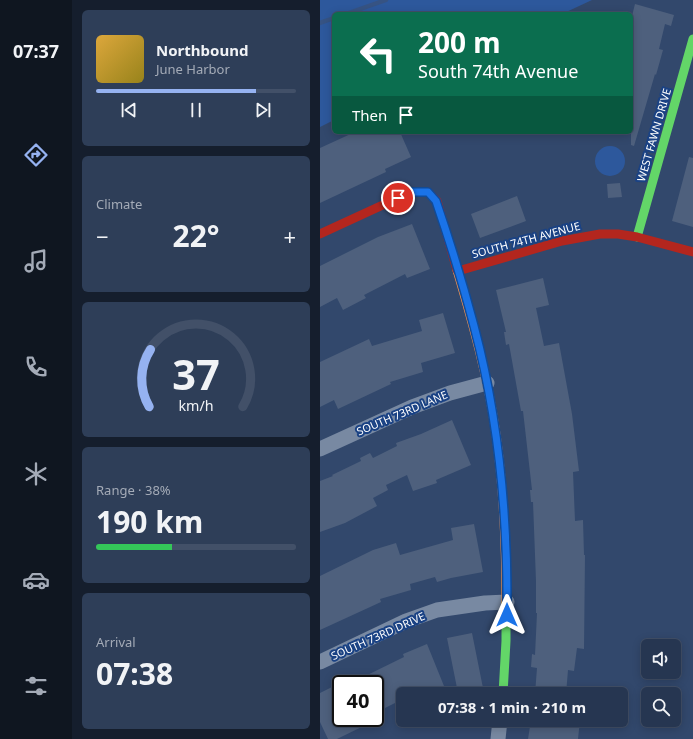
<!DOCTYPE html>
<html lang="en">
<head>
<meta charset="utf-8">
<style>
  :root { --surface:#263651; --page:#2e3e58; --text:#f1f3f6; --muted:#a4abb7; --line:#425068; --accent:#95b2f1 }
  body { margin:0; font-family:"Noto Sans",sans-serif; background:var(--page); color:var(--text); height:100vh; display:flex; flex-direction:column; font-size:15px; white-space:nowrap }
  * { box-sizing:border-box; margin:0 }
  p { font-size:13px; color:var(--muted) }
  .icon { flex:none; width:22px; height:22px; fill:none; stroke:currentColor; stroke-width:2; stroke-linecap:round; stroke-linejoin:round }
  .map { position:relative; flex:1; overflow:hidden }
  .side { display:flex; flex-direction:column; gap:10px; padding:10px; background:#151e2d; width:248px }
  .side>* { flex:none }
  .top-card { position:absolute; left:12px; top:12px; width:301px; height:122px; border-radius:6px; box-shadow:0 2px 10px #0003,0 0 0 1px var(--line); background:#0b6e4f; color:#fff; overflow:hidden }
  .tools { position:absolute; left:321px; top:639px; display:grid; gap:8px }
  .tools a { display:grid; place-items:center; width:40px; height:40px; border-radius:6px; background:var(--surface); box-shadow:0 2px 10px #0003,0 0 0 1px var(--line); font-size:20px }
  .speed { position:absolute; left:12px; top:675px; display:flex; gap:8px; font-size:20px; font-weight:700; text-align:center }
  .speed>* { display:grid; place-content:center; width:52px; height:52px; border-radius:50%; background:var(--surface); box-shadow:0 2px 10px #0003,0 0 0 1px var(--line); line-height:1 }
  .speed .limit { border:2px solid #111; border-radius:6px; background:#fff; color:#111 }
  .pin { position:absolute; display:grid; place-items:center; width:34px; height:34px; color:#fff; margin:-17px; border:2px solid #fff; border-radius:50%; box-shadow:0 1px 4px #0007 }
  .me { position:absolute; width:44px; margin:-22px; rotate:0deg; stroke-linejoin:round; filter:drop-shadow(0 0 3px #0008) }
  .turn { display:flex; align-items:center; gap:14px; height:84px; padding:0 20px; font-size:18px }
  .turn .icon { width:52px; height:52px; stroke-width:2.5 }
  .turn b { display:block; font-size:28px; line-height:34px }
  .then { display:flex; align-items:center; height:38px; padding:0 20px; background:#0003; gap:8px; font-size:15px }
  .big { font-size:30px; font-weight:700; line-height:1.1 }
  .side .card { flex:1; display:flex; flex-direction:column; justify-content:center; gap:6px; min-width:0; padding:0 14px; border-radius:6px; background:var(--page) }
  .side .dial { align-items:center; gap:0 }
  .dial svg { height:104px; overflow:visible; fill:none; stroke:var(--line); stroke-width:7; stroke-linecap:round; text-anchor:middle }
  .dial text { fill:var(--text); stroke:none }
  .song { display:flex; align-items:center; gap:12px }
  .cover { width:48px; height:48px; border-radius:6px; background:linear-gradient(135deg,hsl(40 70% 55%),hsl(50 70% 35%)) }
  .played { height:4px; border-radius:2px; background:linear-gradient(90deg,var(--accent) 80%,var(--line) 80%) }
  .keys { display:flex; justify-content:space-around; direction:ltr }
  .heat { display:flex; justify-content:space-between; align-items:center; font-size:22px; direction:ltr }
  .charge { height:6px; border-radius:3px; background:linear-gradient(90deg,#34c759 38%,var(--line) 0) }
  .trip { position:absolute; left:76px; top:687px; width:232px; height:40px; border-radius:6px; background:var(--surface); box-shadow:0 2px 10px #0003,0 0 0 1px var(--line); font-weight:700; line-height:40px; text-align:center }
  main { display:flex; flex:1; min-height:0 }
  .menu { display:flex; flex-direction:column; width:72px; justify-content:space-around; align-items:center; background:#0f1620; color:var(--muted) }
  .menu .icon { width:28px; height:28px }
  .menu .on { color:var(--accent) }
  .menu b { font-size:18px; color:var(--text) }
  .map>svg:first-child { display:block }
  .green { fill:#2d589c }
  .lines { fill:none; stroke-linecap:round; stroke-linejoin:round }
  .stream { stroke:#365383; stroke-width:4.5 }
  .building { fill:#4e607d }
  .street { stroke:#7889a2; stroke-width:15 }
  .fast { stroke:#63d668; stroke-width:9 }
  .slow { stroke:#ff974d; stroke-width:9 }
  .jam { stroke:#b3261e; stroke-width:9 }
  .route-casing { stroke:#114b97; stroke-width:10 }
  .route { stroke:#1a73e8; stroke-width:7 }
  .labels { text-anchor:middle; stroke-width:4; stroke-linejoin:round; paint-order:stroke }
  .street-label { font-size:11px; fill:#fff; stroke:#1a4284 }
</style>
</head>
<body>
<main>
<nav class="menu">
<b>07:37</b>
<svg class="icon on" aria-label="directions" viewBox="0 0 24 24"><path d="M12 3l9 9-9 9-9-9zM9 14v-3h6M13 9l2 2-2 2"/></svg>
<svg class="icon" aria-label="music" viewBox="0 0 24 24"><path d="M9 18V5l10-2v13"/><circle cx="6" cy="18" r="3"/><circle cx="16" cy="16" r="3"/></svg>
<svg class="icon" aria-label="phone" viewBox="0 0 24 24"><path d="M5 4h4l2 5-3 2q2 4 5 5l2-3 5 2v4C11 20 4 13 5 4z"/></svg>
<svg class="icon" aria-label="climate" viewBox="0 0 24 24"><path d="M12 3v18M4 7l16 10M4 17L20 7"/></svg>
<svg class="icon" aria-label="car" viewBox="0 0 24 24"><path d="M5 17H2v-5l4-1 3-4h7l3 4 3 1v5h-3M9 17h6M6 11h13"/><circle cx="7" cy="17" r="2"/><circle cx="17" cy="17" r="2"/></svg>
<svg class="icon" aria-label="filters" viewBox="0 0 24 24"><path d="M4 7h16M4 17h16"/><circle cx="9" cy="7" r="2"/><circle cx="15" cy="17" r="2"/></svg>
</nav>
<section class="side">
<div class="card">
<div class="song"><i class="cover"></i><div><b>Northbound</b><p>June Harbor</p></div></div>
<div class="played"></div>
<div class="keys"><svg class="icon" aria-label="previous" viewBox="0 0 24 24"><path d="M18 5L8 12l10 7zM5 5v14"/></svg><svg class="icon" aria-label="pause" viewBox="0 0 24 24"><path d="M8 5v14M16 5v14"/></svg><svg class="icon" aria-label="next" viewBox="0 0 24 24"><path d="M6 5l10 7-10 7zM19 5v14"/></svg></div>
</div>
<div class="card"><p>Climate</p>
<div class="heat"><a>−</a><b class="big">22°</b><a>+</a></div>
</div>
<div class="card dial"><svg viewBox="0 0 100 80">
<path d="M14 69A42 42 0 1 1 86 69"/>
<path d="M14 69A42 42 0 0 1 15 25" stroke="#95b2f1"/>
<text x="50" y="56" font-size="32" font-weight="700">37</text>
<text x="50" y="72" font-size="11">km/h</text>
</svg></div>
<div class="card"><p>Range · 38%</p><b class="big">190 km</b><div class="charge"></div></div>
<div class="card"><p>Arrival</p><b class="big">07:38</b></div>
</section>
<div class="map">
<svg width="373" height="739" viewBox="0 0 373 739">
  <rect width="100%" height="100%" fill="#32486c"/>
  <path class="green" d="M0,0h272l-30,14h-228v106l-14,7z
    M275 161a15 15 0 1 1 30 0a15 15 0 1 1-30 0Z"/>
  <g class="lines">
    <path class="stream" d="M26,14l40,-14
      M0,23l14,-5"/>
  </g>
  <path class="building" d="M315,4l39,11 -3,11 -6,-2 -6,25 4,1 -7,25 -1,-1 -21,72 -3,-1v-125z
    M35,132h45l11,25 -26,12 1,3 -66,31v-55z
    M369,157l4,1v69l-21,-6z
    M300,183l2,14 -14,1 -1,-14z
    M197,196l9,25 -46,17 -9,-24z
    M92,224l18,45 -23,9 -2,-4 -41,21 2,3 -23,12 -6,-12 -17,9v-41l58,-29z
    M223,278l6,27 -13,3 8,38 15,-3 13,71 7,57 -6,1 2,49 8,-1 1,35h1l-1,94 -7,-1 -3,23 -6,-1 -2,24h-31l2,-26 -6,-1 1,-13 3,1 2,-42h-1v-32l-3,-79h-2l-1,-12h2l-9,-79h-2l-12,-67 -3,1 -2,-13h2l-10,-42z
    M123,313l12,40 -34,10 2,9 -33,10 1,2 -53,25 -4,-9 -14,7v-45l49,-23 3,7 50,-15 -3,-11z
    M132,420l19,45 -35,15 1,3 -24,8 -6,-16 -21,10 2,5 -15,8 4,8 -32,17 -25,9v-51l13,-5 -1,-1 29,-14 -1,-3 10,-5 3,5 24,-12 -1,-3 25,-9z
    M154,524l9,48 -32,6 -14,4 -2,-5 -25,7 1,6 -31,9 1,3 -61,28v-54l53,-26 23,-7 4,12 53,-15 -2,-12z
    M152,633l11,55 -25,5 -11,-55z
    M107,644l17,42 -19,8h-22v5l-28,14v-29h-26l55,-27 -1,-3z
    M12,687l9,20v11h39l-43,21h-9l-8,-17v-29z
    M211,720h49l-2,19h-50z"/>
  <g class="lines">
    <path class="street" d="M0,449l92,-42 38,-14 37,-10
      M0,662l86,-41 31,-11 48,-7 22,-1
      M178,739l2,-19"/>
    <path class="fast" d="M317,237l56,-198
      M183,694l3,-53v-38"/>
    <path class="slow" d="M137,270c16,54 31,108 39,164 8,57 10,113 10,169"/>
    <path class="jam" d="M0,234l91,-42h17l9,9 20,69
      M138,271l104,-30 38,-7h18l19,3 56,15"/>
  </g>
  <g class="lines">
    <g class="route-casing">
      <path id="route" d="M78,198l13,-6h17l8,9c14,41 27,83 38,125 25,94 34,192 33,289"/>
    </g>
    <use href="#route" class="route"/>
  </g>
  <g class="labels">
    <g class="street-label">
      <text transform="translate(334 135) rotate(-74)" y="4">WEST FAWN DRIVE</text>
      <text transform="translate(206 240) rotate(-15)" y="4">SOUTH 74TH AVENUE</text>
      <text transform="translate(82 413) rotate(-23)" y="4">SOUTH 73RD LANE</text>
      <text transform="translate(58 636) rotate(-24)" y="4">SOUTH 73RD DRIVE</text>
    </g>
  </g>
</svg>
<div class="tools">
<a><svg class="icon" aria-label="sound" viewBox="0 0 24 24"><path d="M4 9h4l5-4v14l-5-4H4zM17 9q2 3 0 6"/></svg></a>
<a><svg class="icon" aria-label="search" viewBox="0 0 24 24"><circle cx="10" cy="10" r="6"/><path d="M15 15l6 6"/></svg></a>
</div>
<div class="speed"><div class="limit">40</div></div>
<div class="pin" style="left:78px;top:198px;background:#d93025"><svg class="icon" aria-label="arrive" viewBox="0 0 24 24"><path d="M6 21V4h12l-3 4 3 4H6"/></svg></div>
<svg class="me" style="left:187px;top:615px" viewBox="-20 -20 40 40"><path d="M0-17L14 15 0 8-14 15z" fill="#1a73e8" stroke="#fff" stroke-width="4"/></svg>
<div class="trip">07:38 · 1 min · 210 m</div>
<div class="top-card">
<div class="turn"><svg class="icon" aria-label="left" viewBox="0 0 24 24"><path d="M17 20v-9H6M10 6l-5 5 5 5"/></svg><div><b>200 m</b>South 74th Avenue</div></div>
<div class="then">Then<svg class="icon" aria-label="arrive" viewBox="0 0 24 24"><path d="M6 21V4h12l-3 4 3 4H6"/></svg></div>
</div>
</div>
</main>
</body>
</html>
